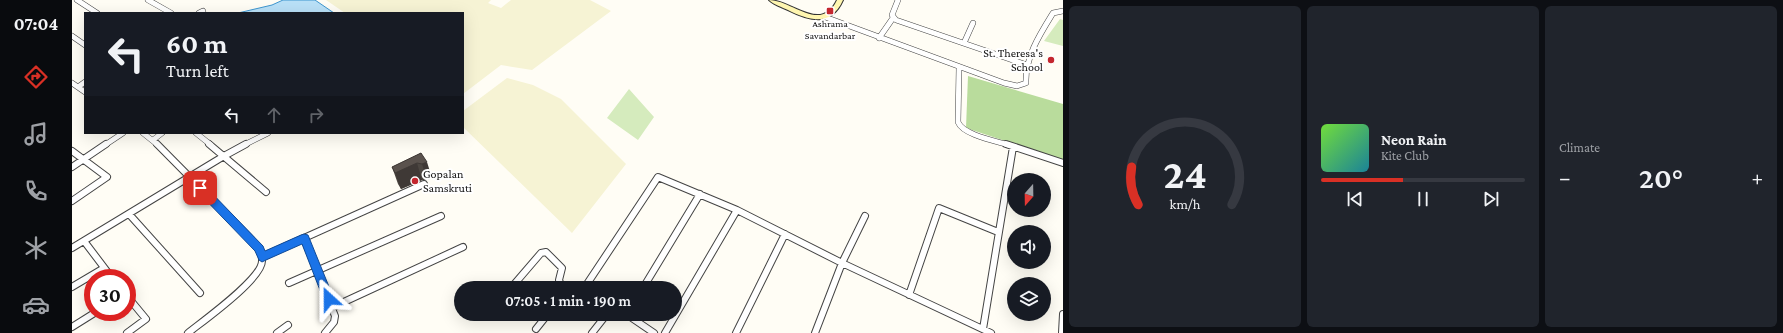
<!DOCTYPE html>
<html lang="en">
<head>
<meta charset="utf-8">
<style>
  :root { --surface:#171b24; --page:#20242c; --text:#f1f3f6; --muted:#9ea1a6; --line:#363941; --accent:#d93025 }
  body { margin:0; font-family:"Crimson Pro",serif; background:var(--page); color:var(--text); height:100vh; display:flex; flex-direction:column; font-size:15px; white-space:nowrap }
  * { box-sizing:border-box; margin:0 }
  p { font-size:13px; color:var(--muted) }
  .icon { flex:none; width:22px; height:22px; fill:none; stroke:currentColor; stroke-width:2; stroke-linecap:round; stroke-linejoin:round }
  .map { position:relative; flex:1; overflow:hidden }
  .sheet { display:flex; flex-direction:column; gap:6px; padding:6px; background:#0d0f14; width:720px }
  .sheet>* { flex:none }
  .guide { position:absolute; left:12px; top:12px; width:380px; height:122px; border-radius:0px; box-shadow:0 4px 16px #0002; background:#171b24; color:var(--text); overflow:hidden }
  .needle { width:26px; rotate:200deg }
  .fabs { position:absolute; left:935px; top:173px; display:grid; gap:8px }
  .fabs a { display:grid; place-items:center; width:44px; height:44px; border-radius:50%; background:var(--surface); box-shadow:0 4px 16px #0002; font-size:20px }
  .speed { position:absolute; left:12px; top:269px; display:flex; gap:8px; font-size:20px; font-weight:700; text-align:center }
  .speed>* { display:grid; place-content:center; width:52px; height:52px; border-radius:50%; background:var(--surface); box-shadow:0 4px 16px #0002; line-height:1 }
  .speed .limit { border:6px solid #d22; background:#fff; color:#111 }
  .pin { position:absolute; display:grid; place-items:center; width:34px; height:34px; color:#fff; margin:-17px; border-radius:8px; box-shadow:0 2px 6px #0006 }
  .me { position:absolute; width:44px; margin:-22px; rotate:336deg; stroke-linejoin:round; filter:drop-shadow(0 0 3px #0008) }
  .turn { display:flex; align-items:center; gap:14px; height:84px; padding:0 16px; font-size:18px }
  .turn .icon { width:52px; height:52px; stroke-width:2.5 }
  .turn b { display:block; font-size:28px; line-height:34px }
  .lanes { display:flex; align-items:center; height:38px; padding:0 16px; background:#0003; justify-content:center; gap:20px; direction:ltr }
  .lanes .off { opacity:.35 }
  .big { font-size:30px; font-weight:600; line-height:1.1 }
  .sheet .widget { flex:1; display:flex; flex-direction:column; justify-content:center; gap:6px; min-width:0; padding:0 14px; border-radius:6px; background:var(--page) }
  .sheet .dial { align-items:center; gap:0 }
  .dial svg { height:104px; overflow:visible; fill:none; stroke:var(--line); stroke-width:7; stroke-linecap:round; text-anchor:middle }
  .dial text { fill:var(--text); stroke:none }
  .song { display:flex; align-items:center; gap:12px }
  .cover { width:48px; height:48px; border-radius:6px; background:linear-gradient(135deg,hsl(100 70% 55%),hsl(190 70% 35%)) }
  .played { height:4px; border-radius:2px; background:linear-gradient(90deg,var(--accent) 40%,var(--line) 40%) }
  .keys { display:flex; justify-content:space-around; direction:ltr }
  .heat { display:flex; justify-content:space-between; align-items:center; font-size:22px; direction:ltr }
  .sheet .tiles { flex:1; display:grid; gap:6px; grid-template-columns:repeat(3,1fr) }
  .trip { position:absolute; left:382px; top:281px; width:228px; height:40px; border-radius:20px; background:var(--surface); box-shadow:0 4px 16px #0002; font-weight:600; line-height:40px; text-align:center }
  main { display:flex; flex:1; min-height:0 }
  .dock { display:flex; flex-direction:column; width:72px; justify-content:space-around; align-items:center; background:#090b0e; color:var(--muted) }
  .dock .icon { width:28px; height:28px }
  .dock .selected { color:var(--accent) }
  .dock b { font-size:18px; color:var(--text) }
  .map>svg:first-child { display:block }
  .farmland { fill:#f6f3d4 }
  .green { fill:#d5ebbd }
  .forest { fill:#b9dc9c }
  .water { fill:#b9e0f7; stroke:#3f96cf }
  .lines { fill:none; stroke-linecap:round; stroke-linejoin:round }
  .minor-far1-casing { stroke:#444; stroke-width:6 }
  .minor-casing { stroke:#444; stroke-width:8 }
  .secondary-casing { stroke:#333; stroke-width:2 }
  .minor-far1 { stroke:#fff; stroke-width:5 }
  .minor { stroke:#fff; stroke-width:6 }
  .secondary { fill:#fff6b0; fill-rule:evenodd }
  .wall { fill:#4d4742 }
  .shaded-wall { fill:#3f3936 }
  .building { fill:#5a524d; stroke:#3f3936 }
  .route { fill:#1a73e8; stroke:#114b97 }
  .poi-dot { fill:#c4262e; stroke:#fff; stroke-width:1.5 }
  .labels { text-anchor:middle; stroke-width:4; stroke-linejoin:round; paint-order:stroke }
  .far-poi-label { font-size:10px; fill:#111; stroke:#fff }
  .poi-label { font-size:12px; fill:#111; stroke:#fff; text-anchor:end }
</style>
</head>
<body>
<main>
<nav class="dock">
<b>07:04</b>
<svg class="icon selected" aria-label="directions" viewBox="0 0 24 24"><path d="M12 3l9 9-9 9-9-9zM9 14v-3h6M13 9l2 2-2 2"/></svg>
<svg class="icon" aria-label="music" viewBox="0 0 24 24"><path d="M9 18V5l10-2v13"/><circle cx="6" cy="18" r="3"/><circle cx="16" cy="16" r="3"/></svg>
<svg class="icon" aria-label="phone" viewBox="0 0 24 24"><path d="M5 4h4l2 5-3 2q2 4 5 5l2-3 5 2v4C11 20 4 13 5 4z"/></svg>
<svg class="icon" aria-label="climate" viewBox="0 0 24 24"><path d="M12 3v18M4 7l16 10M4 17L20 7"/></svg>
<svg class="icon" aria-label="car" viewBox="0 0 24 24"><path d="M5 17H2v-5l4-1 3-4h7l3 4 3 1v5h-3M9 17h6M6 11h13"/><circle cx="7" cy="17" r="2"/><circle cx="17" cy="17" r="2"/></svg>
</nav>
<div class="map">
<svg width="991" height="333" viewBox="0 0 991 333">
  <rect width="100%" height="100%" fill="#fffdf5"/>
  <path class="farmland" d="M254,0h165l-3,3 13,5 10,-8h79l21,11 -79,59 -31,-5 -38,29v-81h-118z
    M435,78l26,7 28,14 65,65 -54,69 -109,-106v-16z"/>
  <path class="green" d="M988,19l3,1v26l-19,-5z
    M557,89l25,28 -16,23 -31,-22z"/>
  <path class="forest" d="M896,76l95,28v56l-97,-32z"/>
  <path class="water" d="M211,0h32l19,13h-96l34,-8z"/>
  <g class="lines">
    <g class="minor-far1-casing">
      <path id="minor-far1" d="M5,0l20,13
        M76,0l23,13
        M826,0l-6,15 4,5 131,45
        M127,13l4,-2
        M753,17l179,66 13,3 9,-3c-1,-26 14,-49 27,-70l10,-2
        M0,36l13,9
        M807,38l14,-20
        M892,43l9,-20
        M887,68l-1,54c5,13 38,19 51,23
        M0,83l13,9
        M6,87l7,-5
        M71,133l15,12
        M124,133l15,12
        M81,140l9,-7
        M33,145l18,-12
        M172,145l24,-12"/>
    </g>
    <g class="minor-casing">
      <path id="minor" d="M85,144l92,93c6,7 14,15 13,24 0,18 -59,60 -74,72
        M137,144l57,48
        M934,144l57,19
        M0,151l35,26 -35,24
        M0,167l34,-23
        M57,214l71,79
        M232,238l31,78 -1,6 -9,11
        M12,241l28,37
        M0,248l152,-92 22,-12
        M190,257l162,-73
        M217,283l152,-67
        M0,287l32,-19
        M439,288l30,-35 5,-1 16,16 -3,12 3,8
        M514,288l-1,-1 73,-110 79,33 105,53 149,70
        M571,288l57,-94
        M837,295l30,-87 59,24
        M55,296l19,23 -19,14
        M261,307l130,-60
        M554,314l28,19
        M0,327l24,-15
        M464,329l12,-15
        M911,329l30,-182
        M205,333l11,-8
        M520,333l15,-19
        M593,333l72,-123
        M664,333l49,-99
        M743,333l27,-70 23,-47
        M990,333l1,-19"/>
    </g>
    <g class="secondary-casing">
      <path id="secondary" d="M697,0c23,0 52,34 68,0h6c-12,27 -33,21 -55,10 -6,-3 -14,-5 -19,-10z"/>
    </g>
    <use href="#minor-far1" class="minor-far1"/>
    <use href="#minor" class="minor"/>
    <use href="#secondary" class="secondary"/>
  </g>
  <path class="wall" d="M349,153l11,25 -5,2h-5l-21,9 -3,-5 -6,-17z"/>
  <path class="shaded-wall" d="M355,162l5,16 -5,2 -5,-16z
    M345,163l5,17 -21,9 -6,-16z"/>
  <path class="building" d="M349,153l6,9 -5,2 -5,-1 -22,10 -3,-6z"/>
  <path class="route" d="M128,184l4,1 59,61 2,5 36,-16 3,-1 4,1 26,64 -1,4 -4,1 -4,-1 -23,-59 -36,16 -4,2 -3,-2 -4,-9 -58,-60 -1,-3 1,-3z"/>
  <g class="poi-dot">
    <rect x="754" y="7" width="8" height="8" rx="2"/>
    <circle cx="979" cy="60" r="4"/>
    <circle cx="343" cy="181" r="4"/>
  </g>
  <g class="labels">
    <g class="far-poi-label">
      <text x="758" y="27">Ashrama<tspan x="758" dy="12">Savandarbar</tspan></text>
    </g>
    <g class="poi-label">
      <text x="971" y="57">St. Theresa's<tspan x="971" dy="14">School</tspan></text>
      <text x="351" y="178" text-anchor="start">Gopalan<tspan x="351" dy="14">Samskruti</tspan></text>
    </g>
  </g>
</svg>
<div class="fabs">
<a><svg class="needle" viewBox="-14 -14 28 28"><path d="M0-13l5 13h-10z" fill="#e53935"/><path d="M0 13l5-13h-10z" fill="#9ea1a6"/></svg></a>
<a><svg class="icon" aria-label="sound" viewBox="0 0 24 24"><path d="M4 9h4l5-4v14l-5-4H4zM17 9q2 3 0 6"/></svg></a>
<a><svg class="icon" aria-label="layers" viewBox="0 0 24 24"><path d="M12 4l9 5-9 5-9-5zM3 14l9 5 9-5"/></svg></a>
</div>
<div class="speed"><div class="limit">30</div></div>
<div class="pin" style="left:128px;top:188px;background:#d93025"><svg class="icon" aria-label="arrive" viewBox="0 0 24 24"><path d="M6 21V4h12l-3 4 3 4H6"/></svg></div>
<svg class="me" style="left:257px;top:299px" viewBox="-20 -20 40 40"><path d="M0-17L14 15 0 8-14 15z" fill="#1a73e8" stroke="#fff" stroke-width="4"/></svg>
<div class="trip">07:05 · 1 min · 190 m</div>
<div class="guide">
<div class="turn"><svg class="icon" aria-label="left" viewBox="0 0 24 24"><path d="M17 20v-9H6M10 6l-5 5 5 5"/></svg><div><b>60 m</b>Turn left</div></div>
<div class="lanes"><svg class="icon" aria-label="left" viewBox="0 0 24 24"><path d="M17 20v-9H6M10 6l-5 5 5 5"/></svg><svg class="icon off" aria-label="ahead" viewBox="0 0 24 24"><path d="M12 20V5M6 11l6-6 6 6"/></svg><svg class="icon off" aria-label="right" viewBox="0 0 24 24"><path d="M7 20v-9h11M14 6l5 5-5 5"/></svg></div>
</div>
</div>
<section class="sheet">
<div class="tiles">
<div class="widget dial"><svg viewBox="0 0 100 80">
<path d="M14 69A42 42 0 1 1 86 69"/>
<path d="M14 69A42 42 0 0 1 9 40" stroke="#d93025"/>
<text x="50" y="56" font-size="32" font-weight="700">24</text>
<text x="50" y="72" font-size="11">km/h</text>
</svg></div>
<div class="widget">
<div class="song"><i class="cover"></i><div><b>Neon Rain</b><p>Kite Club</p></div></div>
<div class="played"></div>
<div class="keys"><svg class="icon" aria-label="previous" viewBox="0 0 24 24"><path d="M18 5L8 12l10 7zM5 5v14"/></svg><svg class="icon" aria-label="pause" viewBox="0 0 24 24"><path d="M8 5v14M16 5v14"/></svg><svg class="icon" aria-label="next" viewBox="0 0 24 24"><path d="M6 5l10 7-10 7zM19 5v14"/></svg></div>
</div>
<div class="widget"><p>Climate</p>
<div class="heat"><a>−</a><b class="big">20°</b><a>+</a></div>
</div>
</div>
</section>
</main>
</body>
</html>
